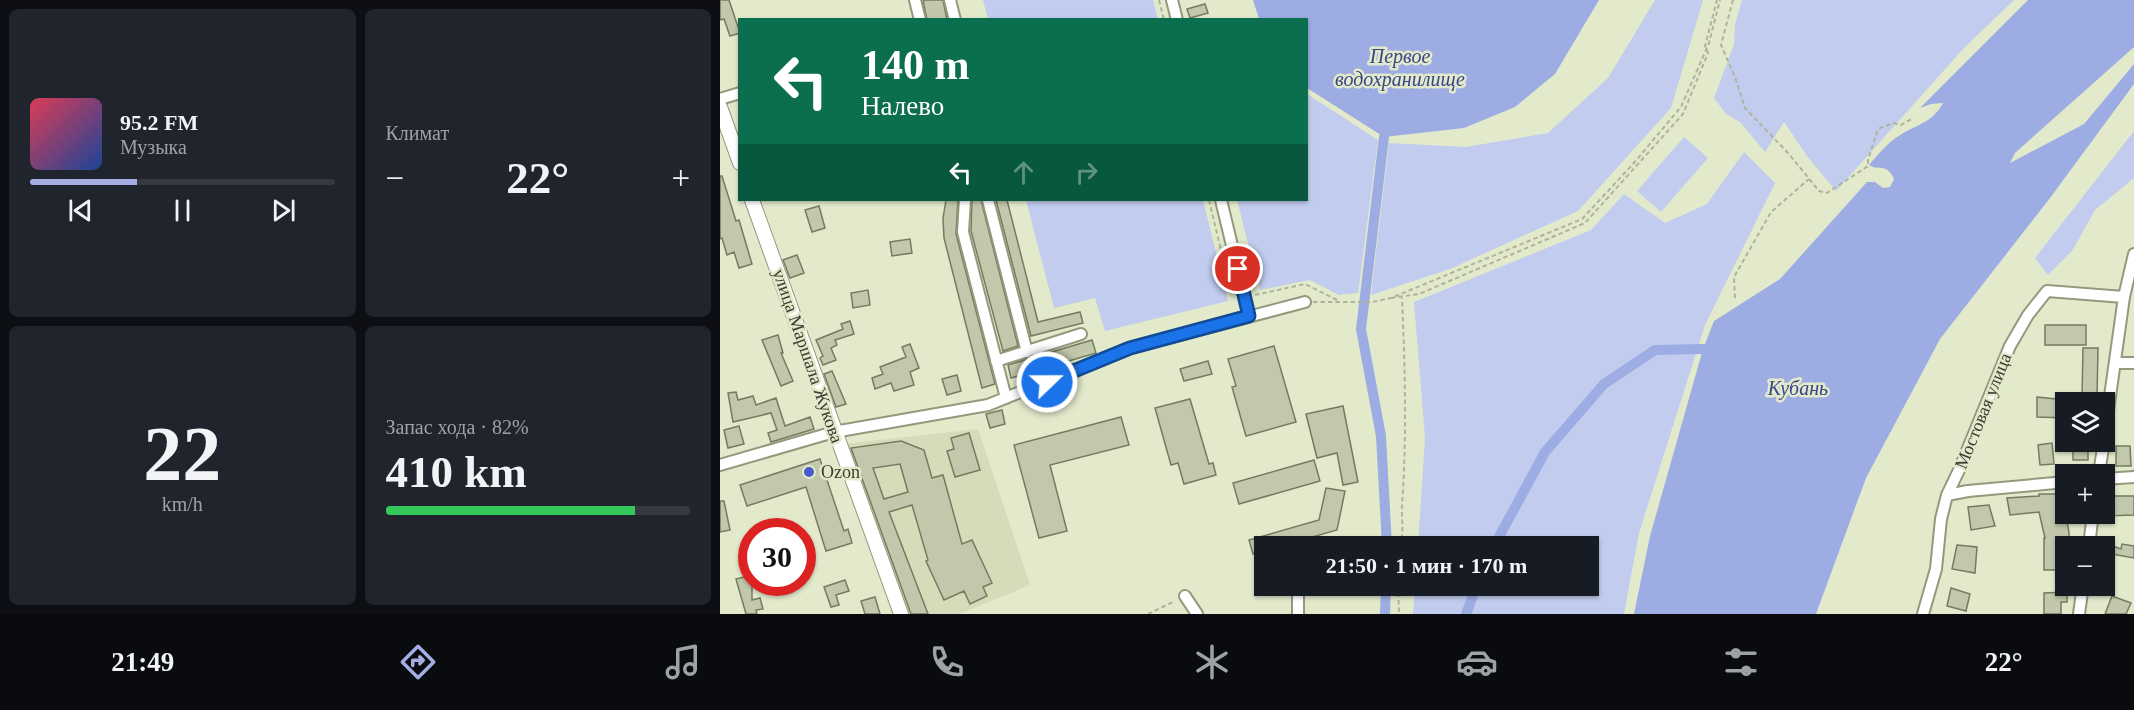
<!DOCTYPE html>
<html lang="ru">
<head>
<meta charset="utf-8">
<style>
  :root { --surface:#171b24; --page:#20242c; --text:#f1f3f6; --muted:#9ea1a6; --line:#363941; --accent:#a4aee4 }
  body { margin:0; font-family:Georgia,serif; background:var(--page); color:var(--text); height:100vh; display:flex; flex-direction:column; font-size:22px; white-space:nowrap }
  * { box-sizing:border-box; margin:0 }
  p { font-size:20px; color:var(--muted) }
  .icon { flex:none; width:33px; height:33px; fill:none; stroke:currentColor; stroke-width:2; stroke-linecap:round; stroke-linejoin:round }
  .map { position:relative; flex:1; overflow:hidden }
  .sheet { display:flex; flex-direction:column; gap:9px; padding:9px; background:#0d0f14; width:720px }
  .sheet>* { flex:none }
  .hud { position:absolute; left:18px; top:18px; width:570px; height:183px; border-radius:0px; box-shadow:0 2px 4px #0004; background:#0b6e4f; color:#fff; overflow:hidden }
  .controls { position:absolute; left:1335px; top:392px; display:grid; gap:12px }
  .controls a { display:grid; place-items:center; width:60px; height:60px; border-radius:0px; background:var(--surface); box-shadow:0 2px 4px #0004; font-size:30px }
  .speed { position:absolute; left:18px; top:518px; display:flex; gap:12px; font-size:30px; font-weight:700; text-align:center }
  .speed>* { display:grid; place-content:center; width:78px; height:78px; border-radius:50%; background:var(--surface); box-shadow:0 2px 4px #0004; line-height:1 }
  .speed .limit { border:9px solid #d22; background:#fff; color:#111 }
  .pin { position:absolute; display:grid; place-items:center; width:51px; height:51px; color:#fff; margin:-26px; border:3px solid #fff; border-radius:50%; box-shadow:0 2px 6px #0007 }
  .me { position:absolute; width:66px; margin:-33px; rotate:68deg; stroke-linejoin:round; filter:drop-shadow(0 0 4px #0008) }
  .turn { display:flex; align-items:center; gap:21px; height:126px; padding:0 24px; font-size:27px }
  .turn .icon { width:78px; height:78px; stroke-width:2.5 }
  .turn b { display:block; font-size:42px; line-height:51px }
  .lanes { display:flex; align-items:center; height:57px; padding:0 24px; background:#0003; justify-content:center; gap:30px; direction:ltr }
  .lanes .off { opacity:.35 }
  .big { font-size:45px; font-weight:800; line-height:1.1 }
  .sheet .widget { flex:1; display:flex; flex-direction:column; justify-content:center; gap:9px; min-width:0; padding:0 21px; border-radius:9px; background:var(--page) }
  .sheet .dial { align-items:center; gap:0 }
  .dial b { font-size:78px; line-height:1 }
  .song { display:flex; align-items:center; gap:18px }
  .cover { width:72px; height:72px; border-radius:9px; background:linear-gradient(135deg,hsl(350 70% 55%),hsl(220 70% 35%)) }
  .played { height:6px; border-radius:3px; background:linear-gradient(90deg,var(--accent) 35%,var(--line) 35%) }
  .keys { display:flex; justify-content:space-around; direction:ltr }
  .heat { display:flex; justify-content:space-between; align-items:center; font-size:33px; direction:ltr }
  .charge { height:9px; border-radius:4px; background:linear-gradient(90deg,#34c759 82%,var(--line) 0) }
  .sheet .tiles { flex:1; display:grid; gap:9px; grid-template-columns:repeat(2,1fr) }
  .trip { position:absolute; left:534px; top:536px; width:345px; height:60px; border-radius:0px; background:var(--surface); box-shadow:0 2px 4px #0004; font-weight:800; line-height:60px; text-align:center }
  .tab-bar { display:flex; height:96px; justify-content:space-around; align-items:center; background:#090b0e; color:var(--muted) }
  .tab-bar .icon { width:42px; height:42px }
  .tab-bar .current { color:var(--accent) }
  .tab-bar b { font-size:27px; color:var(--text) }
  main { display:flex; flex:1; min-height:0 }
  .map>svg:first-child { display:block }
  .built { fill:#d6dcb9 }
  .green { fill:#c1ccee }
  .water { fill:#9dade3 }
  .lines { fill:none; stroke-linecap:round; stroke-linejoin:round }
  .canal { stroke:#9dade3; stroke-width:10 }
  .building { fill:#c2c8ab; stroke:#757b60; stroke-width:1.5; fill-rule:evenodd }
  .minor-casing { stroke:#93997d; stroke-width:14 }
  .major-casing { stroke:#93997d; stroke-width:16 }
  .path { stroke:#aeb49c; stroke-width:2; stroke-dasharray:4.5 3; stroke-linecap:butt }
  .minor { stroke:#fff; stroke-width:10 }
  .major { stroke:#fff; stroke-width:14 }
  .route-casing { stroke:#114b97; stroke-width:15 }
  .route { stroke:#1a73e8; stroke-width:10 }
  .poi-dot { fill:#475ace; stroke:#e3eacc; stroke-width:2 }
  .labels { text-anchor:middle; stroke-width:5; stroke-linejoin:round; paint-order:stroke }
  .street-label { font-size:18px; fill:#3b3d32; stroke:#e3eacc }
  .poi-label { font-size:18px; fill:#3b3d32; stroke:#e3eacc; text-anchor:start }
  .water-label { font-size:20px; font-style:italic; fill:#374687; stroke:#e3eacc }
</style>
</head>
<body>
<main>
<section class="sheet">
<div class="tiles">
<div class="widget">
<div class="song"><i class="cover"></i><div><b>95.2 FM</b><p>Музыка</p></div></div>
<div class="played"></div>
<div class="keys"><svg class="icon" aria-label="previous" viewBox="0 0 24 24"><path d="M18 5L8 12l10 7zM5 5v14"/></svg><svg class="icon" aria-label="pause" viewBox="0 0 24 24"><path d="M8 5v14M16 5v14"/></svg><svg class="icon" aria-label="next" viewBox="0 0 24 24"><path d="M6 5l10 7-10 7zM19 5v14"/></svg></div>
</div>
<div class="widget"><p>Климат</p>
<div class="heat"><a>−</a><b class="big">22°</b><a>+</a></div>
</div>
<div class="widget dial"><b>22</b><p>km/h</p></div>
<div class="widget"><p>Запас хода · 82%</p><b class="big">410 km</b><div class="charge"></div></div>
</div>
</section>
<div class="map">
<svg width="1414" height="614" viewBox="0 0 1414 614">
  <rect width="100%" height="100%" fill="#e3eacc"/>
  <path class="built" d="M258,429l52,156 -71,29h-52l-64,-170z"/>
  <path class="green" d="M263,0h170l5,19h-170z
    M935,0h48l-32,108 -93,103 -128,58 -79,26 18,-152 77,4 82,-14 60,-55z
    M1022,0h272l-50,48 -128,143 -29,-35 -23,-34 -19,30 -25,-30 -14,-8 -12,-16 20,-54 1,-19z
    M587,94l71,46 -20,153 -19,2 -29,-15 -50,10 -23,-90h69z
    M1414,131v47l-39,32 -23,41 -24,24 -13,-17z
    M964,137l24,21 -47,54 -24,-21z
    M1024,152l31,31 -70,142 -66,208 -15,81h-211l2,-29h173v-39h-170l7,-108 -11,-136 177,-72 33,-36 41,29 42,-19z
    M306,200h177l25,101 -123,30 -10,-33 -41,10z"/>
  <path class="water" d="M533,0h346l-44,74 -40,33 -51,21 -80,9 -77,-49 -1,-68 -47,-1z
    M1308,0h106v47l-119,106 -5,10 74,-39 50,-60v20l-84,114 -110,141 -74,139 -50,136h-182l16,-78 53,-187 11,-28 66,-42 87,-97h8l8,6 7,-1 4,-8c-8,-17 -13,-7 -25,-14 11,-13 21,-25 36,-33 17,-9 28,-11 38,-29l-12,1 -11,4z"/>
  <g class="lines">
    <path class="canal" d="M664,137l-23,192 20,107 6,110
      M774,546l51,-94 59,-68 51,-34 48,-1
      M665,614l1,-29
      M746,614l11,-29"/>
  </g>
  <path class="building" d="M0,0h9l11,33 -10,3 -6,-17 -4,1z
    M203,0h20l4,20h-20z
    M485,4l3,9 -18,5 -3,-9z
    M0,176h2l14,45 3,-1 13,44 -13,4 -5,-16 -7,3 -5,-17 -2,1z
    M226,200h12l-2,34 39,150 -13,4 -38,-150 -1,-20z
    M252,200h9l37,146 -15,5 -32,-120z
    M276,200h11l31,122 42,-10 3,11 -52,13z
    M99,206l6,22 -13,4 -7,-22z
    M190,239l2,14 -20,3 -2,-14z
    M77,255l7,18 -14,5 -7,-18z
    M148,290l2,15 -17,3 -2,-15z
    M130,321l4,13 -19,6 2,5 -6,3 5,12 -13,5 -3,-7 3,-2 -7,-16 27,-11 -2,-5z
    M1325,325h41v20h-41z
    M58,335l5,18h-2l12,28 -12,5 -19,-46z
    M372,340l4,13 -85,25 -3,-13z
    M190,344l9,24 -9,4 4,13 -20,6 -3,-8 -16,6 -3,-11 11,-4 -3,-7 26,-10 -4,-10z
    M554,346l22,76 -50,14 -14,-49 4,-1 -8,-27z
    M1363,348h15l-1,48h-15z
    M488,361l4,13 -28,7 -4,-12z
    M112,371l14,33 -10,3 -12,-33z
    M237,375l4,16 -14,4 -5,-16z
    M16,392l2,8 15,-4 3,9 20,-7 9,28 25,-9 4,12 -43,13 -3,-9 9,-3 -6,-17 -38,9 -5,-29z
    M1317,397l29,3v18l-29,-1z
    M470,399l19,65 4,-1 3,12 -32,9 -6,-21 -7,2 -16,-57z
    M623,406l15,76 -15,3 -6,-32 -20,5 -11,-44z
    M282,410l3,14 -15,4 -4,-14z
    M401,417l8,28 -79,20 17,66 -28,7 -25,-93z
    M19,426l5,18 -16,4 -4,-18z
    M249,433l11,37 -25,7 -8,-26 7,-2 -3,-11z
    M181,441l23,9 8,28 11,-3 19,69 10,-4 20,43 -9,4 4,9 -17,8 -6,-13 -20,9 -18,-39 2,-1 -16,-55 -23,7 39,102h-17l-60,-166zM180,464l8,28 -24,7 -11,-31z
    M1353,441h15v19h-15z
    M1332,443l2,21 -14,1 -2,-20z
    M1396,446h14l1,20h-15z
    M100,459l24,72 4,-2 4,14 -26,8 -20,-64 -59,19 -7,-21z
    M594,460l6,21 -81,23 -6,-21z
    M606,488l19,3 -8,39 -56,16h-17v4l-11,4 -4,-14 70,-20z
    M1319,494h27v22l3,16v14h-3l-2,10 2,14h-22v-32h1l-6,-26 -29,3 -3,-17 32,-2z
    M1384,496h30v19l-30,1z
    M0,501h4l6,29 -10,2z
    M1269,505l6,21 -24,4 -3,-23z
    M1384,543l17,6 1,-5 12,2v12l-22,-4 -8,18z
    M1237,545l20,2 -2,26 -23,-4z
    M32,575v25l8,-2 3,11 -7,1 1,4h-11l-10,-35z
    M125,580l4,11 -13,4 3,10 -8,2 -7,-20z
    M1231,588l19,6 -4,17 -19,-5z
    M1347,592v10h-6v12h-17v-21z
    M1392,596l19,7 -5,11h-21z
    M155,597l5,17h-15l-4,-13z"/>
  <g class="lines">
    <g class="minor-casing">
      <path id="minor" d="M195,0l5,20
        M230,0l5,20
        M452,0l5,20
        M0,99l20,-6
        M245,200l-2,32 43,166
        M268,200l39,152
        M501,200l28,116
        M276,361l85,-27
        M1395,363h19
        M1384,439l20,-142 10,-43
        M0,465l114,-33 154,-27 142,-57 175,-46
        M1379,474l5,-33
        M1384,479l30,-2
        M1227,495l21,-4 98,-9
        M1369,546l4,-33
        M465,596l12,18
        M578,614v-29
        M1203,614l13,-45 5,-50 6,-24 13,-27 50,-122 18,-31 19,-24 77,6
        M1359,614l4,-29"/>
    </g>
    <g class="major-casing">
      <path id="major" d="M0,107l20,56
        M32,200l149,414"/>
    </g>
    <path class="path" d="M439,0l5,20
      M1013,0l-12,45 14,32 10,31 44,46 30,37 8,2 41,-27v-6l10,-31 15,-6 8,2 12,-7
      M489,200l15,63
      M535,295l50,-11 32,16
      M671,298l28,-4 166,-71 98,-109 25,-61 -3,-7 12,-46
      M1015,298l-1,-21 37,-65 38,-33
      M593,302h59l19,-4 191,-79 51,-55 48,-57 28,-64 11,-43
      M679,546c6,-12 2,-28 3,-41 5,-69 3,-138 0,-207
      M678,585l1,29
      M428,614l27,-13"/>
    <use href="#minor" class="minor"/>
    <use href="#major" class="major"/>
  </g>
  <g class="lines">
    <g class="route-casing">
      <path id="route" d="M327,382l83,-34 119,-32 -11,-47"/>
    </g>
    <use href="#route" class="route"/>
  </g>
  <circle class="poi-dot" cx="89" cy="472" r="6"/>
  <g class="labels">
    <g class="street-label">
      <text transform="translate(88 356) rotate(71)" y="6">улица Маршала Жукова</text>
      <text transform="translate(1263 411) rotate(-68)" y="6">Мостовая улица</text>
    </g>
    <g class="poi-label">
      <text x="101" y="478">Ozon</text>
    </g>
    <g class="water-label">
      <text x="680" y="63">Первое<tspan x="680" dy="23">водохранилище</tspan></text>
      <text x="1078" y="395">Кубань</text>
    </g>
  </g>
</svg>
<div class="controls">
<a><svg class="icon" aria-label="layers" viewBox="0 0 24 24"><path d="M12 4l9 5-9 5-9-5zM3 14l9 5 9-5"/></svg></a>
<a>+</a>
<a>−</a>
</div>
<div class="speed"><div class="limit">30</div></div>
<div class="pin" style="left:518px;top:269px;background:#d93025"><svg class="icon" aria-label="arrive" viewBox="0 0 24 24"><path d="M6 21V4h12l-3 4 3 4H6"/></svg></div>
<svg class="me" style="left:327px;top:382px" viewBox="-20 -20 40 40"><circle r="17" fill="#1a73e8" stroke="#fff" stroke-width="3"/><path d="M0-11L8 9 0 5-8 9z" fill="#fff"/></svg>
<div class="trip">21:50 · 1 мин · 170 m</div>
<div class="hud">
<div class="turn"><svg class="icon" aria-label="left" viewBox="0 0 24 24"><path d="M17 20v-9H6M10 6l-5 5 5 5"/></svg><div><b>140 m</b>Налево</div></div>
<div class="lanes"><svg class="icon" aria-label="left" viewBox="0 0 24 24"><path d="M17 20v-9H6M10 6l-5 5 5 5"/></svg><svg class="icon off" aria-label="ahead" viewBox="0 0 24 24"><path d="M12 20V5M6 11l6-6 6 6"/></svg><svg class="icon off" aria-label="right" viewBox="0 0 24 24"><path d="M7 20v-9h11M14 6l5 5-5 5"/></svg></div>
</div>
</div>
</main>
<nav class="tab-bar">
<b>21:49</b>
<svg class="icon current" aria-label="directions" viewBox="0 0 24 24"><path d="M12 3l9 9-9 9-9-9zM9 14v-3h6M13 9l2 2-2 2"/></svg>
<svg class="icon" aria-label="music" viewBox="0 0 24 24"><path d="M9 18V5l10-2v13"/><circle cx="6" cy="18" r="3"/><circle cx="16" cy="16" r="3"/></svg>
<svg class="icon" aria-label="phone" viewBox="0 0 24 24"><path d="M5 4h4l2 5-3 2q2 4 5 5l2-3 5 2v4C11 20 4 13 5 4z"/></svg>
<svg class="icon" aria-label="climate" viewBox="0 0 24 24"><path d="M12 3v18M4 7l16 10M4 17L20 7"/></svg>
<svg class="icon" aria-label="car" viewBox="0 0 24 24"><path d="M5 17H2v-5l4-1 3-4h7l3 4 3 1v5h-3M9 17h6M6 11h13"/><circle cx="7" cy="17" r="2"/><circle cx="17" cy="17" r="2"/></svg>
<svg class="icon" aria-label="filters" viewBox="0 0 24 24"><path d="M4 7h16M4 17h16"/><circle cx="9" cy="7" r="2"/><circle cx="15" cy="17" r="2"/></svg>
<b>22°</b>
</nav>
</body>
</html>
